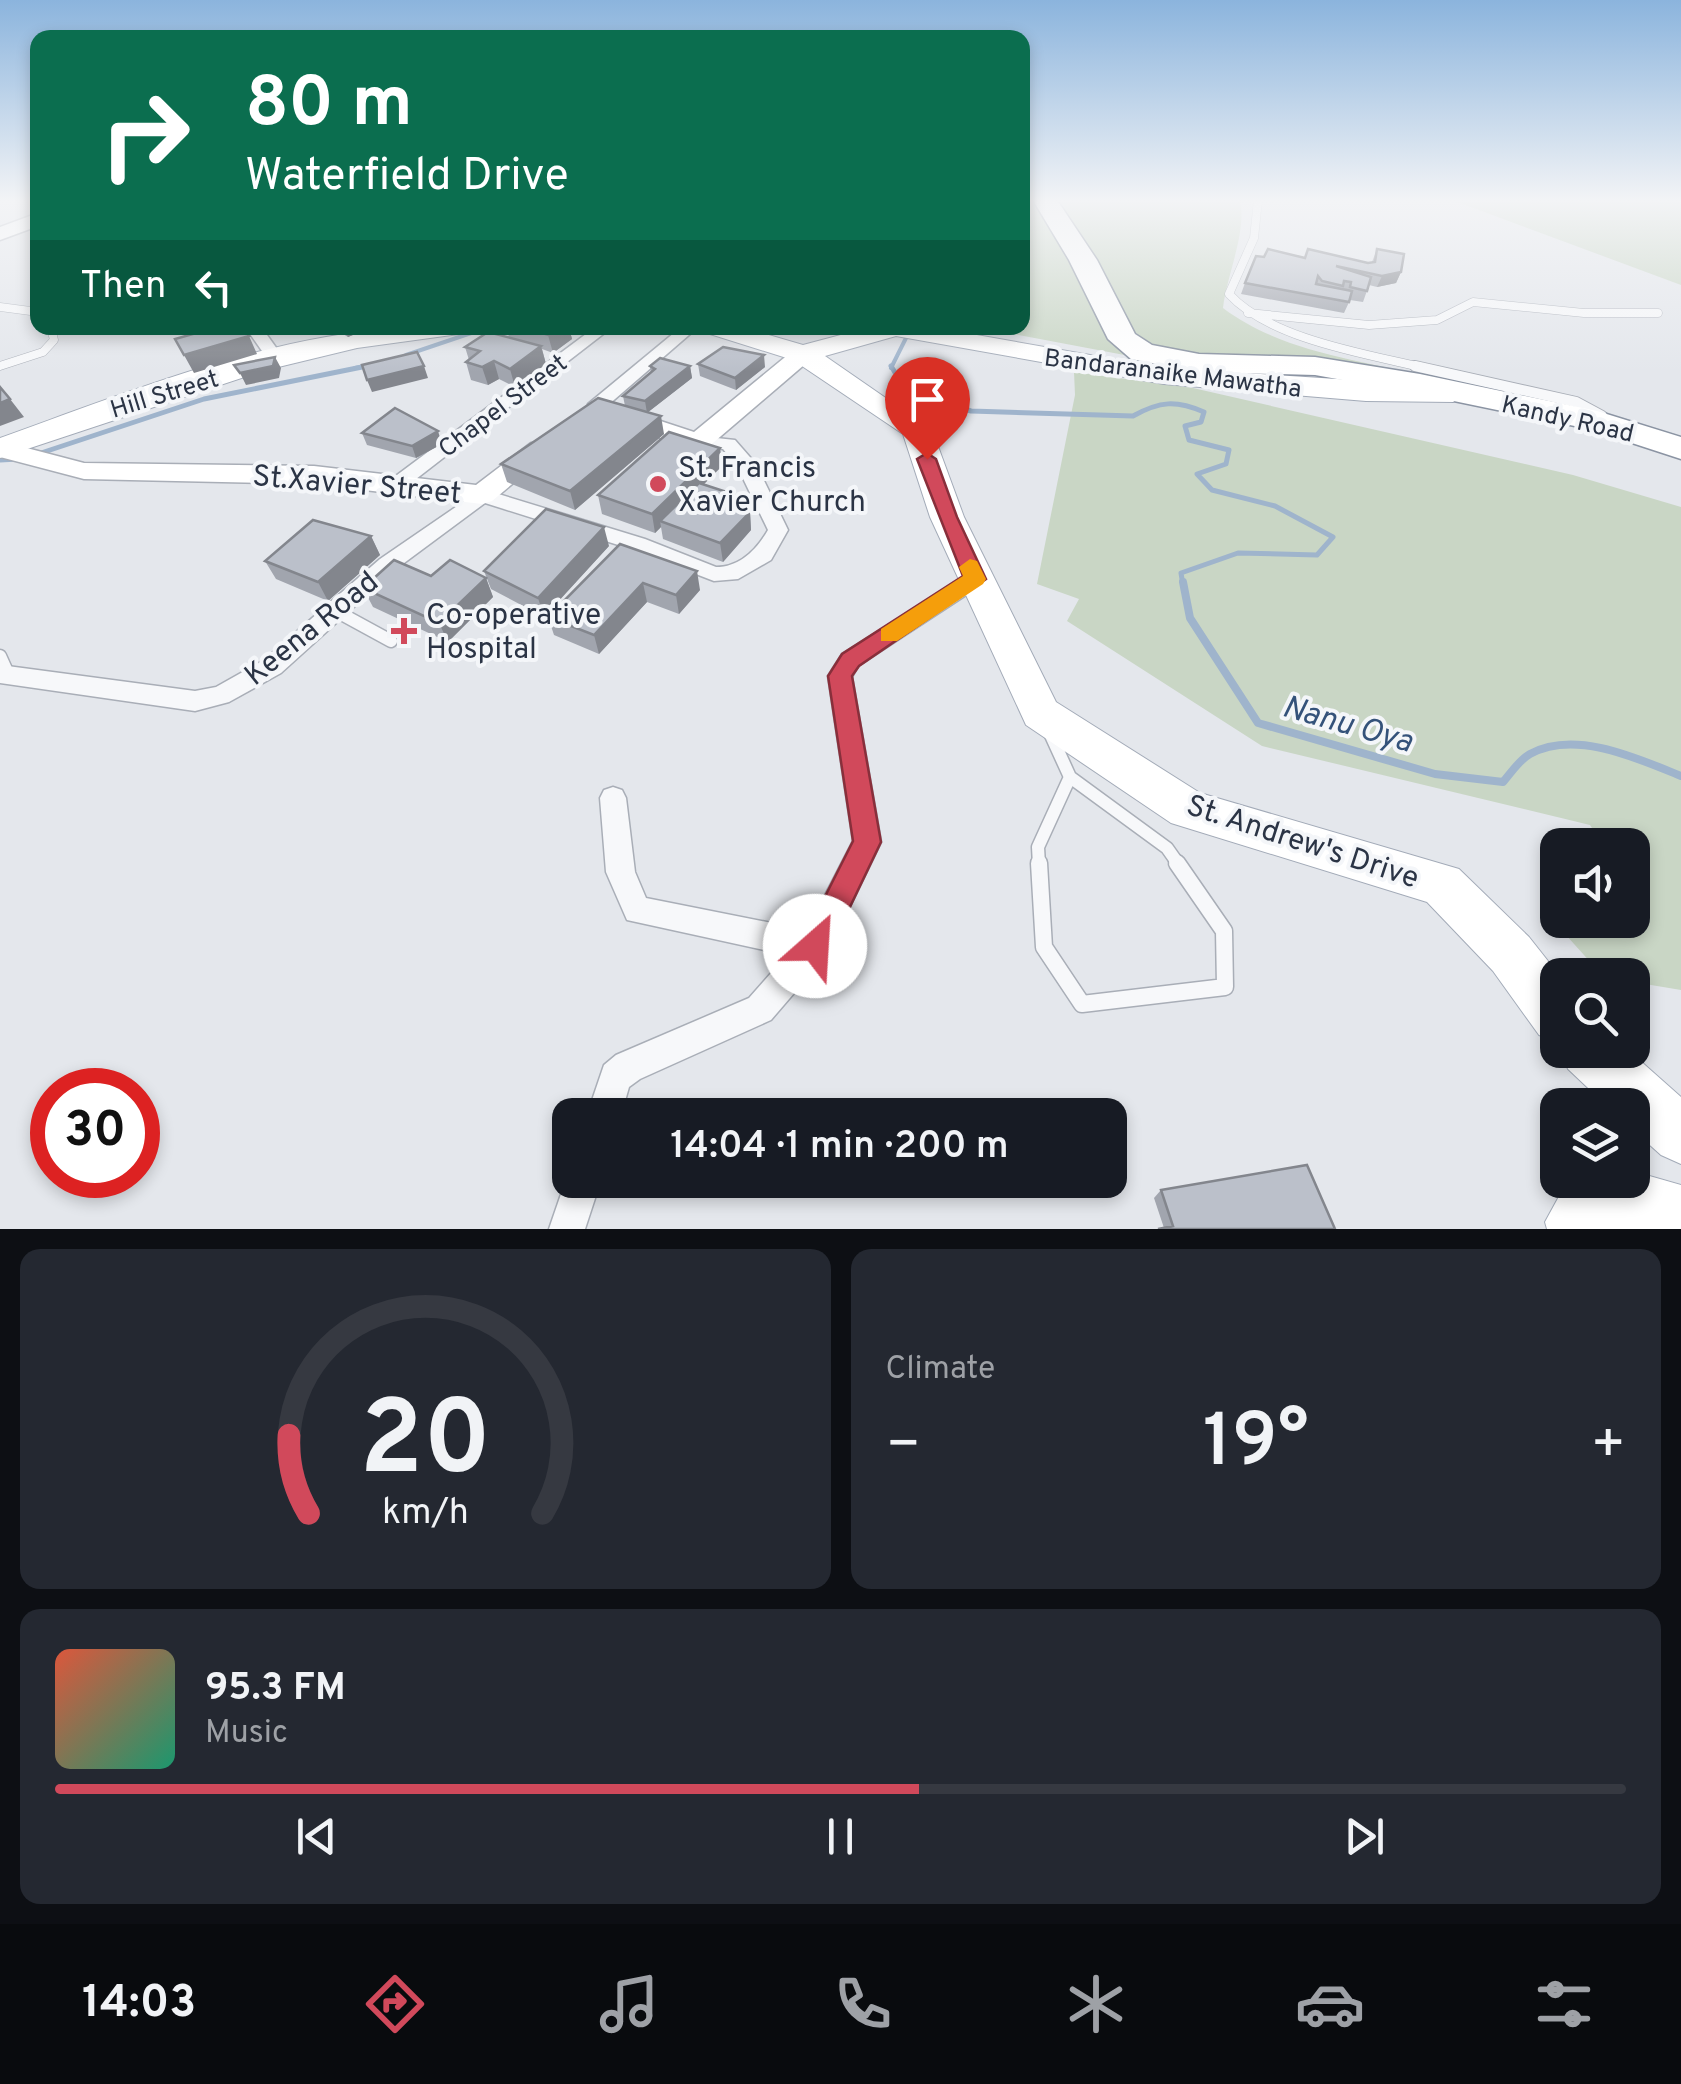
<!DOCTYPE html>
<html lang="en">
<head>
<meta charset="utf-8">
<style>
  :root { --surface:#171b24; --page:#242831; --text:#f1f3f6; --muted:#9ea1a6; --line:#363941; --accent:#d1495b }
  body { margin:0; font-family:Overpass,sans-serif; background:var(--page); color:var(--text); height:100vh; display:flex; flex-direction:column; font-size:38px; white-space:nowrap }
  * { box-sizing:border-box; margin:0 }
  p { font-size:32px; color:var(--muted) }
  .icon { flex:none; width:55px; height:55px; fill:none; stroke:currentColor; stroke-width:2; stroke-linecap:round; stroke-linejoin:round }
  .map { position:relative; height:1229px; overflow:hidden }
  .drawer { display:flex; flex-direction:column; gap:20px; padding:20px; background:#0d0f14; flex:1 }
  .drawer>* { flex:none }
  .banner { position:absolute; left:30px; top:30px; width:1000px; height:305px; border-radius:20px; box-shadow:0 5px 15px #0003; background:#0b6e4f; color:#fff; overflow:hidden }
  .tools { position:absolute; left:1540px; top:828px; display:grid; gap:20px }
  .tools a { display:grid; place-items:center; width:110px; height:110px; border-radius:20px; background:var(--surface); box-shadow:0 5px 15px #0003; font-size:50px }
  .speed { position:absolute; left:30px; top:1068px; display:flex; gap:20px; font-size:50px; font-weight:700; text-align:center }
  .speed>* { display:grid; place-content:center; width:130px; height:130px; border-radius:50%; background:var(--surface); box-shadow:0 5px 15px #0003; line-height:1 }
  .speed .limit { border:15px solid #d22; background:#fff; color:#111 }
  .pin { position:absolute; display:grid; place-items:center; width:85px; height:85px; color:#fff; margin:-102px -42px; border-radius:50% 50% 50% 0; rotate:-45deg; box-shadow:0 0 10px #0007 }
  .pin .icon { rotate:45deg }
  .me { position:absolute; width:110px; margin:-55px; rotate:26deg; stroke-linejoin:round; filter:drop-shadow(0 0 8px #0008) }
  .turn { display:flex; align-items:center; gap:35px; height:210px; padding:0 50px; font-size:45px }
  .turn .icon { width:130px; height:130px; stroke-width:2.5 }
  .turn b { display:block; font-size:70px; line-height:85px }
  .then { display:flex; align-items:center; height:95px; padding:0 50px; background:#0003; gap:20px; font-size:38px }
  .big { font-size:75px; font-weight:600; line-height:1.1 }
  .drawer .tile { flex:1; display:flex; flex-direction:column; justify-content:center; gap:15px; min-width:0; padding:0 35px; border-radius:20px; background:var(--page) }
  .drawer .dial { align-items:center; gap:0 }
  .dial svg { height:260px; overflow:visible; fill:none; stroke:var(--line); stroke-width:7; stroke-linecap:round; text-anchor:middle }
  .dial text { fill:var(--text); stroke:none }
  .song { display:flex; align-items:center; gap:30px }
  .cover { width:120px; height:120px; border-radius:15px; background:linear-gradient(135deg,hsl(10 70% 55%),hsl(160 70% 35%)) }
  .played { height:10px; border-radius:5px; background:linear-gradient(90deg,var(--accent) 55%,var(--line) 55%) }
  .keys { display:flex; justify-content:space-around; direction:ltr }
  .heat { display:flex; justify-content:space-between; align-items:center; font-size:55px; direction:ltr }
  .drawer .tiles { flex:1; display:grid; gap:20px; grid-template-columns:1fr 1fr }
  .tile:last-child { grid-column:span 2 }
  .trip { position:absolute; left:552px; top:1098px; width:575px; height:100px; border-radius:20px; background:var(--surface); box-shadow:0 5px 15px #0003; font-weight:600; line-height:100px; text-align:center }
  .menu { display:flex; height:160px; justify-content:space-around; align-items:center; background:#090b0e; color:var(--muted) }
  .menu .icon { width:70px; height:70px }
  .menu .on { color:var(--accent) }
  .menu b { font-size:45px; color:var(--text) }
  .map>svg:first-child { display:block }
  .green { fill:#c9d6c5 }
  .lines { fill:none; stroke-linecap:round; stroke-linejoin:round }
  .stream-far2 { stroke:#9fb4cc; stroke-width:4 }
  .stream-far1 { stroke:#9fb4cc; stroke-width:5 }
  .stream { stroke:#9fb4cc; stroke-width:8 }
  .lane-far3-casing { stroke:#a9aeb7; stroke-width:9 }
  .lane-far2-casing { stroke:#a9aeb7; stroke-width:12 }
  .lane-far1-casing { stroke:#a9aeb7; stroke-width:15 }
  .lane-casing { stroke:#a9aeb7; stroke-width:19 }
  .street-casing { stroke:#a9aeb7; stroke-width:3 }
  .secondary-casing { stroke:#a9aeb7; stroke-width:3 }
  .primary-casing { stroke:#a3abb8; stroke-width:2 }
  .highway-casing { stroke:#8b94a3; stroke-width:3 }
  .lane-far3 { stroke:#f7f8fa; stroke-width:8 }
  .lane-far2 { stroke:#f7f8fa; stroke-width:10 }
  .lane-far1 { stroke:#f7f8fa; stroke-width:12 }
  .lane { stroke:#f7f8fa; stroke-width:16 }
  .street { fill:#f7f8fa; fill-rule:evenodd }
  .secondary { fill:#fff; fill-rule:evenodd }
  .primary { fill:#fff; fill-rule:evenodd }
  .highway { fill:#fff; fill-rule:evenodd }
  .wall { fill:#a1a5ae }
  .shaded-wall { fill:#83868d }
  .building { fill:#bbc0ca; stroke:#83868d; stroke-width:2.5 }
  .route { fill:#d1495b; stroke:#882f3b; stroke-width:2.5 }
  .slow { fill:#f59e0b }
  .poi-dot { fill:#d1495b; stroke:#f4f6f9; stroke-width:4 }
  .labels { text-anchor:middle; stroke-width:8; stroke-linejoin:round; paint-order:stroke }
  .far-street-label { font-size:25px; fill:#2b3445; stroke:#f4f6f9 }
  .poi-label { font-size:30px; fill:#2b3445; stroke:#f4f6f9; text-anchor:start }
  .street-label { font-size:30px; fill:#2b3445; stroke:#f4f6f9 }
  .water-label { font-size:32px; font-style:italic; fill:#34527a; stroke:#f4f6f9 }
</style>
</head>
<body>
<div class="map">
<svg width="1681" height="1229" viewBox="0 0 1681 1229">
  <rect width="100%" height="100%" fill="#e4e7ec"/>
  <path class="green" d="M1023,200h217c7,32 -13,74 -17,108 58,44 140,53 209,69l-297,-20 -154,-29h41z
    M1452,200h229v85z
    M1074,372l119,16 380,87 108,32v483l-48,-8 -1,-7h-30l-55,-61 10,-10 1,16h74v-75h-29l-13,-20 -328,-79 -195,-125 12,-22 -42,-15 38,-189z"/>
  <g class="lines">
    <path class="stream-far2" d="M406,355l80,-27
      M355,368l15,-3
      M891,368l20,-40"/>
    <path class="stream-far1" d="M891,366l16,26 64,19 162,5c27,-15 43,-16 71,-4l-3,10 -16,4 4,14 40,10 -3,14 -29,10 15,16 63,16 58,31 -16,18 -79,-2 -57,20 2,12
      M35,455l169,-56 163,-33
      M0,460l18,-1"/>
    <path class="stream" d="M1183,582l7,36 68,105 177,51 68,8c8,-9 16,-22 27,-28 45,-25 109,5 151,22"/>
    <g class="lane-far3-casing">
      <path id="lane-far3" d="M1258,200l-4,38 -25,56c41,45 137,60 196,74
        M0,307l38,5
        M1248,313l121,12 68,-5 36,-18 111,11h74
        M0,366l43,-14 11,-12 -3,-12"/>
    </g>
    <g class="lane-far2-casing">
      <path id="lane-far2" d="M1415,366l161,36 26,14"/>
    </g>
    <g class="lane-far1-casing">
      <path id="lane-far1" d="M336,611l55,30
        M0,656l9,20
        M1049,731l21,46
        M1070,777l97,71 12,17
        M1039,865l-1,-18 32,-70"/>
    </g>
    <g class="lane-casing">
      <path id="lane" d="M1039,863l5,84 38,57 143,-17 -1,-56 -47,-68"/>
    </g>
    <g class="street-casing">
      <path id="street" d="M246,328h16l23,32 -2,4h-12z
        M594,328h17l-204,158h-14l-3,-4 3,-4z
        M680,328h17l-97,84h-12v-8z
        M698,436l37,4 21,24 32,66 -17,30 -33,19 -24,2 -83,-32 -146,-46 -89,66 -115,104 -52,29 -34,9 -195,-28v-18l195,26 21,-4 48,-27 116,-101 102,-70 163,50 71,28c24,0 41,-18 52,-37l-31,-64 -14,-17 -32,-3 -2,-4z
        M975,571l8,3 3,5 -3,5 -125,82 -6,11 29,165 -55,114 -55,64 -131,59 -11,8 -8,28h-34l17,-50 12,-10 133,-57 38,-43 -160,-35 -21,-48 -6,-74 4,-8 9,-3 9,3 4,8 9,74 11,26 161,32 46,-89 -25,-165 14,-22z
        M570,1168v12h31l-16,49h-36z"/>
    </g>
    <g class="secondary-casing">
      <path id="secondary" d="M38,213v13l-38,14v-13z
        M883,328h23l-11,7z
        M803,347l8,2v10l-104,89h-18l-74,-26 -4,-5 13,-8 70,23 101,-83z
        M0,441l84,22 230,3 162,19 55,-42h20l3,6 -62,52 -10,3 -168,-20 -230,-5 -84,-22z"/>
    </g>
    <g class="primary-casing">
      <path id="primary" d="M396,328h67l-4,6 -102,14 -91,22 -266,88v-20c126,-45 261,-100 396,-110z
        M706,328h39l58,17 64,-17h70l227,40 299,19 4,6 -14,9 -87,-1 -202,-17 -268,-48 -71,20 107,74 32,87 92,185 144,91 259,76 70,68 30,38 -1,67 -19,-7 -46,-64 -66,-69 -256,-79 -145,-98 -96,-208 -27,-83 -110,-74 -83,-26z
        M1560,1050h68l53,47v67l-20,-9 -29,-26v-24h-26l-38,-36z
        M1632,1171l49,14v44h-134l-2,-7 23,-42h64z"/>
    </g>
    <g class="highway-casing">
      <path id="highway" d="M1033,200h24l40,60 38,74 17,11 47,9 116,3 105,17 177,37 84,26v22l-92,-30 -169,-35 -105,-19 -116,-3 -68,-13 -23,-20 -39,-79z"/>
    </g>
    <use href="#lane-far3" class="lane-far3"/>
    <use href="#lane-far2" class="lane-far2"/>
    <use href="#lane-far1" class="lane-far1"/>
    <use href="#lane" class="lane"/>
    <use href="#street" class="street"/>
    <use href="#secondary" class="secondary"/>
    <use href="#primary" class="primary"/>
    <use href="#highway" class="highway"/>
  </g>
  <path class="wall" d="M1377,249l24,23 -5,11 -19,4 -8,-2 -6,17 -13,-2 -6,13 -103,-19 4,-11 19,-26 104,6 4,-1z
    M338,328h32l-22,9 -8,-5z
    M506,328h63l3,11 -19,14 -11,-4 4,15 -31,23 -16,-8 -11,6 -17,-5 -5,-18 3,-2 -4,-13 44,-10z
    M698,364l67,3 -29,23 -36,-14z
    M650,366h40l2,12 -44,34 16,22 -89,76 -68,-28 -6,-18 124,-58 -2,-10 28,-23z
    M362,433l80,11 -26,14 -49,-13z
    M720,448l2,18 -18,18 35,12 1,12 10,4 1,18 -28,32 -60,-23 -2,-12 -6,6 -53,-19 -4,-19z
    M371,536l9,19 -52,46 -52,-22 -11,-18z
    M620,544l80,46 -21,24 -32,-12 -48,52 -45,-19 -6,-18z
    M609,546l-65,71 -53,-28 -7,-18z
    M431,576l55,2 7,19 -45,45 -75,-35 -10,-19z
    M1161,1190l174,39 -171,-1 -10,-30z"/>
  <path class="shaded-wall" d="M1401,272l-5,11 -19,4 5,-11z
    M344,328h26l-22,9z
    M559,328h10l3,11 -19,14 -5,-18z
    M249,336l8,18 -63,19 -10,-18z
    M541,346l5,18 -31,23 -5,-18z
    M764,355l1,12 -29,23 -1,-12z
    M275,357l6,11 -2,10 -33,7 -6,-12z
    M494,361l5,18 -11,6 -6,-18z
    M424,366l4,12 -56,14 -5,-12z
    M690,366l2,12 -45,35 -2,-12z
    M10,399l14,18 -24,9v-23z
    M661,416l3,18 -89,76 -5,-19z
    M438,431l4,13 -26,14 -4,-12z
    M720,448l2,18 -57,57 -5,-2 1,6 -6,6 -3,-19z
    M739,496l2,19 -11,-10z
    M750,512l1,18 -28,32 -3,-19z
    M604,527l5,19 -65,71 -6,-19z
    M371,536l9,19 -52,46 -10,-19z
    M697,571l3,19 -21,24 -3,-19z
    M486,578l7,19 -45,45 -9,-19z
    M643,583l4,19 -48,52 -5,-19z"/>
  <path class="building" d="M1268,249l37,9 3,-9 60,14 7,-1 2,-13 27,5 -3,18 -19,4 -46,-10 35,11 -4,14 -17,-4 1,-5 -7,-1 -1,5 -21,-5 -4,-5 -2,8 36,7 -3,11 -104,-19 11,-27 8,1z
    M214,328h29l6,8 -65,19 -9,-16z
    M526,328h33l-11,7z
    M488,332l53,14 -31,23 -16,-8 -12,6 -16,-5 14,-11 -15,-4z
    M723,347l41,8 -29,23 -37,-14z
    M417,352l7,14 -57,14 -5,-15z
    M275,357l-2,9 -33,7 -6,-8z
    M660,358l30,8 -45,35 -22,-5 32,-27 -5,-3z
    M0,387l10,12 -10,4z
    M598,398l63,18 -91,75 -69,-27z
    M395,408l43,23 -26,15 -50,-13z
    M669,432l51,16 -68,66 -54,-19z
    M699,483l40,13 -9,9 20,7 -30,31 -60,-22z
    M546,509l58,18 -66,71 -54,-27z
    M313,520l58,16 -53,46 -53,-21z
    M620,544l77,27 -21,24 -33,-12 -49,52 -46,-18z
    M394,560l37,16 19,-16 36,18 -47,45 -76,-35z
    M1307,1165l28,64h-177l15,-3 -12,-36z"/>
  <linearGradient id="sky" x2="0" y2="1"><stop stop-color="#8bb4dd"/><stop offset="0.54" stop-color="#f3f4f6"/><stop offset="1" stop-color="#f3f4f6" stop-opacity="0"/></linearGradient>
  <rect width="1681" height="372" fill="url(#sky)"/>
  <path class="route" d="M927,453l9,6 21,58 29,62 -127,87 -7,10 29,166 -55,115 -11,4 -11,-4 -4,-11 53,-105 -25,-165 14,-22 121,-78 -46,-117z"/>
  <path class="slow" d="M970,559l7,2 9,18 -3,5 -86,57h-16v-12l82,-53 -4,-9z"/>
  <g class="poi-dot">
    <circle cx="658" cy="484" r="10"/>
    <path d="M399 616h10v10h10v10h-10v10h-10v-10h-10v-10h10z"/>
  </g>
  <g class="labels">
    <g class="far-street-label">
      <text transform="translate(1173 372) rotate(7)" y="9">Bandaranaike Mawatha</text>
      <text transform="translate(164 393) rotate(-17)" y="9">Hill Street</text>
      <text transform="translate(502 405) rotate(-37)" y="9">Chapel Street</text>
      <text transform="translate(1568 418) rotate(13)" y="9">Kandy Road</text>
    </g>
    <g class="poi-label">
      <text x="678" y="477">St. Francis<tspan x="678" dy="34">Xavier Church</tspan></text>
      <text x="426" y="624">Co-operative<tspan x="426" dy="34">Hospital</tspan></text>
    </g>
    <g class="street-label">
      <text transform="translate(357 484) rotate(5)" y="10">St.Xavier Street</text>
      <text transform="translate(311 628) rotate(-39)" y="10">Keena Road</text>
      <text transform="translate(1303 841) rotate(18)" y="10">St. Andrew's Drive</text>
    </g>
    <g class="water-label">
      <text transform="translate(1348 723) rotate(16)" y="11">Nanu Oya</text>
    </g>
  </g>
</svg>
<div class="tools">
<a><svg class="icon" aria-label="sound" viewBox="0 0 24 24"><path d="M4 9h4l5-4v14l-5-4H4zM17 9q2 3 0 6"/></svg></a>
<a><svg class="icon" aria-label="search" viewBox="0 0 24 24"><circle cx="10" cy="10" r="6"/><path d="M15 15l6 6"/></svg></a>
<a><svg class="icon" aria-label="layers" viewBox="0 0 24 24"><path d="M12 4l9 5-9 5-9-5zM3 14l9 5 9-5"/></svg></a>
</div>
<div class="speed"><div class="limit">30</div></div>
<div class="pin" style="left:927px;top:459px;background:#d93025"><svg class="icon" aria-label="arrive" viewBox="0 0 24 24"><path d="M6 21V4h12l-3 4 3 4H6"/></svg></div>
<svg class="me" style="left:815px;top:946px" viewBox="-20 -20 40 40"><circle r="19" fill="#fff"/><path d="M0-13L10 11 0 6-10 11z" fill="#d1495b"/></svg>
<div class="trip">14:04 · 1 min · 200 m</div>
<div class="banner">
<div class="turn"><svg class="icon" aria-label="right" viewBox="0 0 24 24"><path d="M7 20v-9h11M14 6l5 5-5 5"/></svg><div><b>80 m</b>Waterfield Drive</div></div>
<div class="then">Then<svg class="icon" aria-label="left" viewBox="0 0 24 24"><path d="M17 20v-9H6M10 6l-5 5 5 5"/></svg></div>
</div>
</div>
<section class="drawer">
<div class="tiles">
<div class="tile dial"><svg viewBox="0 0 100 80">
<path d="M14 69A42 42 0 1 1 86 69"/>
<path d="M14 69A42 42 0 0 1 8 45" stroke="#d1495b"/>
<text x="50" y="56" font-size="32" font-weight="700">20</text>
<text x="50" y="72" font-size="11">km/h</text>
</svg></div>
<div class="tile"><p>Climate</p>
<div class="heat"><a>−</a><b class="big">19°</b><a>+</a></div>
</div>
<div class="tile">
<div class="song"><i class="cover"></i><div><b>95.3 FM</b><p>Music</p></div></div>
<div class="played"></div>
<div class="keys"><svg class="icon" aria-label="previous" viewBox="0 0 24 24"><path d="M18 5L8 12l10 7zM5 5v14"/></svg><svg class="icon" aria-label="pause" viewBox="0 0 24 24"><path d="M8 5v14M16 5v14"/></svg><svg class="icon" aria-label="next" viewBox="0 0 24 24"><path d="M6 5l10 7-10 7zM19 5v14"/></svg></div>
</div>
</div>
</section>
<nav class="menu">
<b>14:03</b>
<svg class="icon on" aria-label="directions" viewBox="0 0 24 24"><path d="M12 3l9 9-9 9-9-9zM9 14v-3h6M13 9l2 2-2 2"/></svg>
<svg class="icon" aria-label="music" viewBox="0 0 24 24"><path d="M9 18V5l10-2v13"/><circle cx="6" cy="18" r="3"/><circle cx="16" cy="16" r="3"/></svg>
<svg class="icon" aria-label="phone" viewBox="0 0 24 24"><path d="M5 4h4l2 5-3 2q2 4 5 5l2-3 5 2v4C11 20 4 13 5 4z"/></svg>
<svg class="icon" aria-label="climate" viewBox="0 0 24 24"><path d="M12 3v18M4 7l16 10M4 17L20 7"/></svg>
<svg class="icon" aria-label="car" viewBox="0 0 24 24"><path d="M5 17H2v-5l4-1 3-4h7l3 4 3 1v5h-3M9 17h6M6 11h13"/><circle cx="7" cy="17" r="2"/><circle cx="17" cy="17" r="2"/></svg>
<svg class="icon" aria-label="filters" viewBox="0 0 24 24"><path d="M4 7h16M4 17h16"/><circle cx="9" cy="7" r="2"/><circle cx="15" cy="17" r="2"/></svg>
</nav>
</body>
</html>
